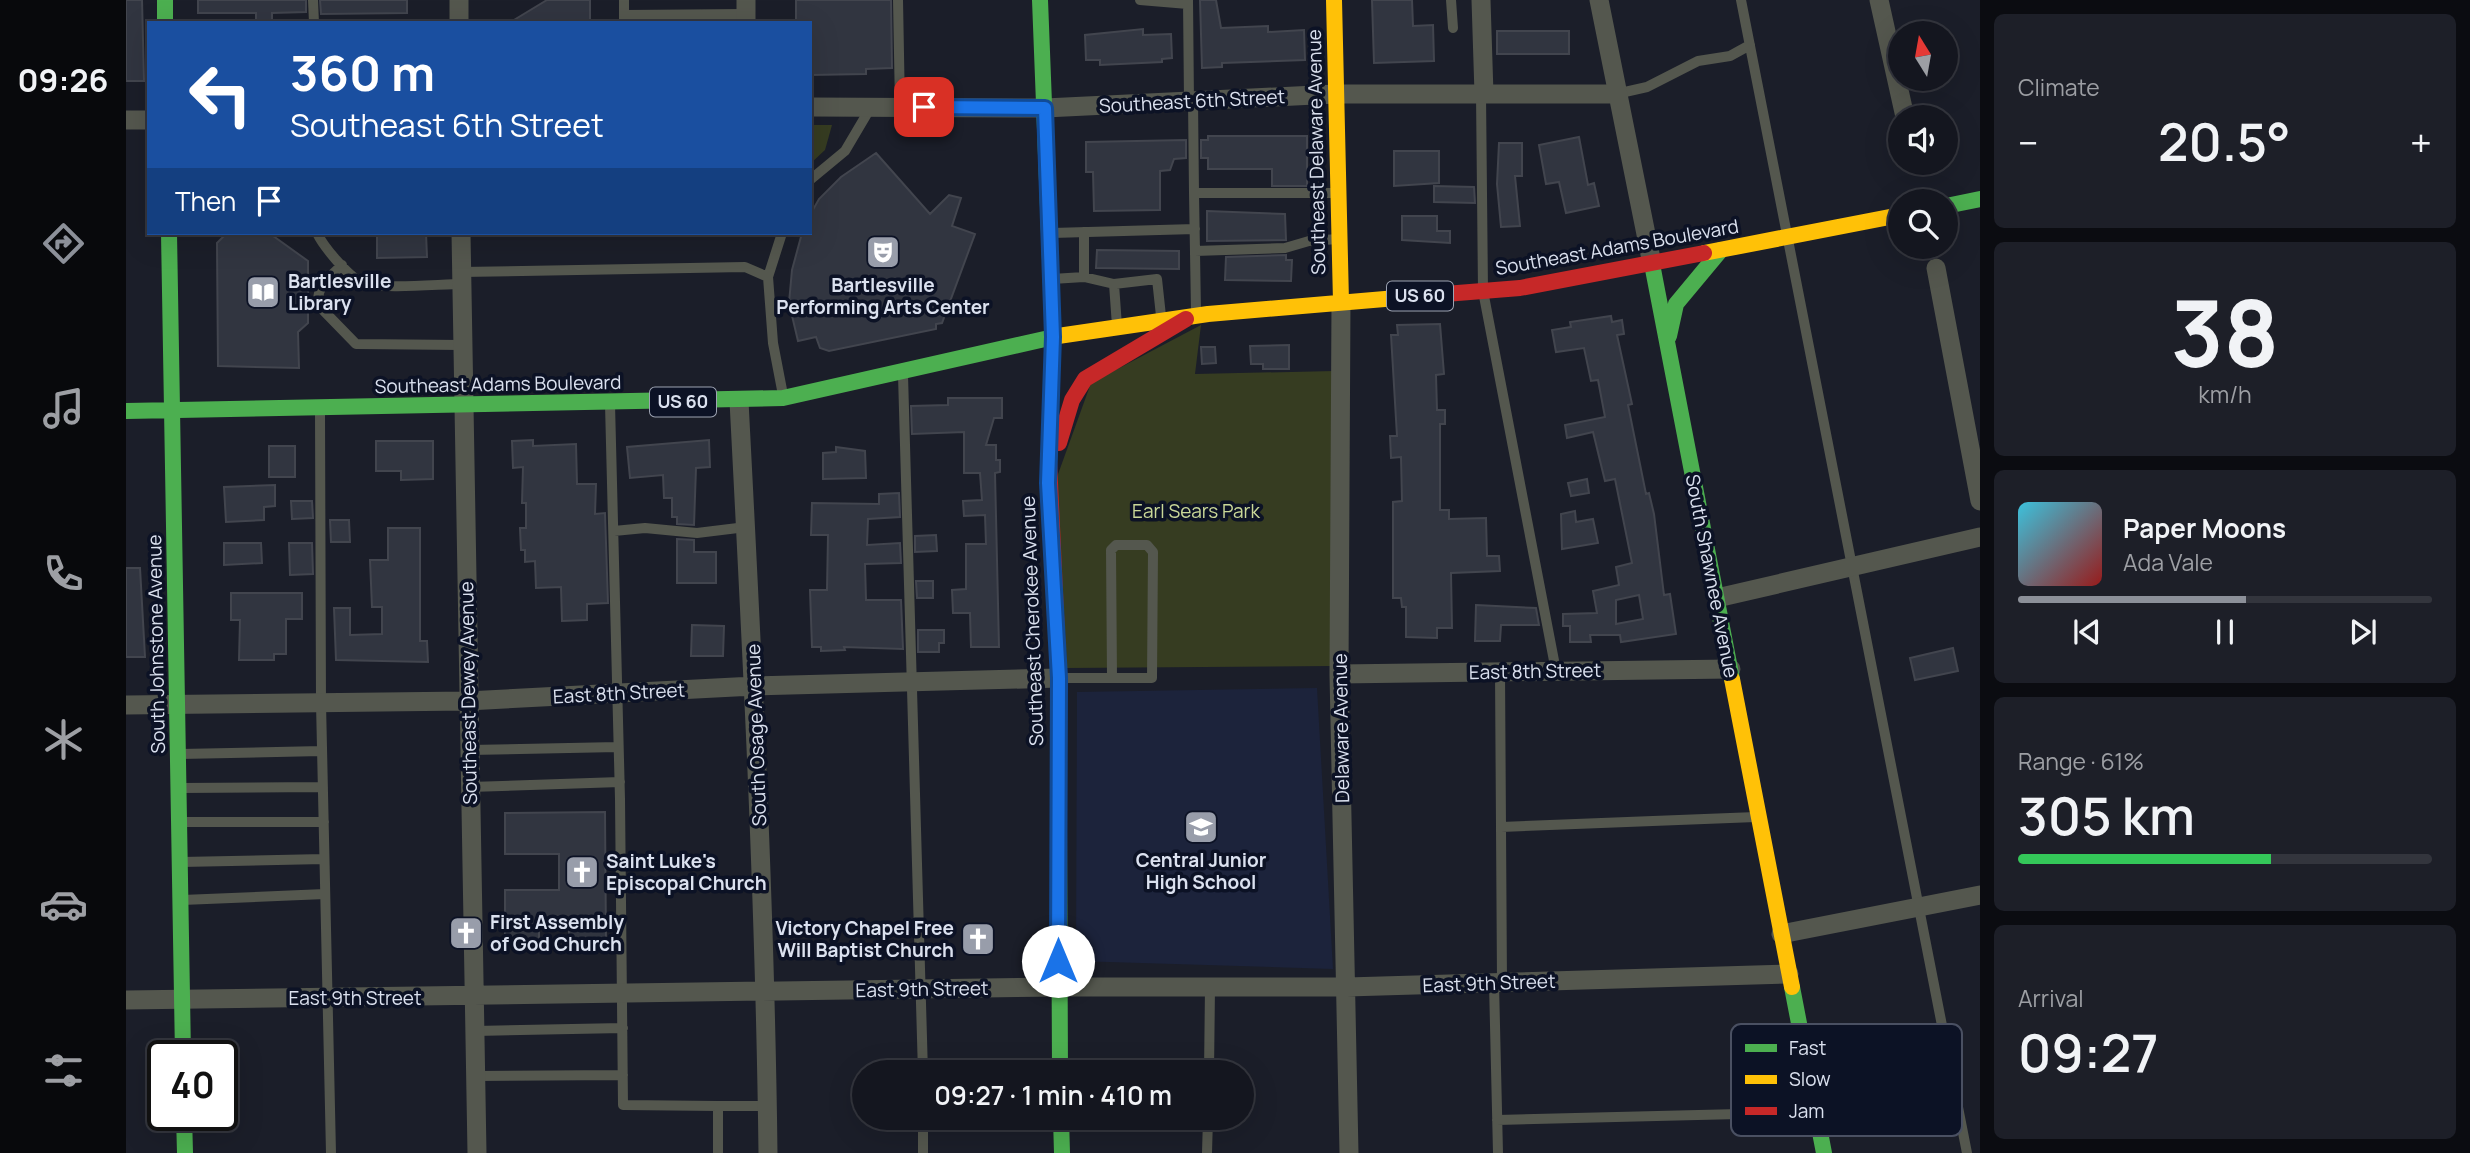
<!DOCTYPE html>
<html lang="en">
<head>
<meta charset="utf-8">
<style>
  :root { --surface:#14161f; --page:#1d1f28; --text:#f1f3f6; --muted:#9d9fa4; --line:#33353d; --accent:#8c9099 }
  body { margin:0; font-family:Manrope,sans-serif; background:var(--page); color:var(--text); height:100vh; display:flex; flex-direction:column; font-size:26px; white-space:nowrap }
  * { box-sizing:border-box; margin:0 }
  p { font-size:23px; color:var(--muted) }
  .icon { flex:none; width:38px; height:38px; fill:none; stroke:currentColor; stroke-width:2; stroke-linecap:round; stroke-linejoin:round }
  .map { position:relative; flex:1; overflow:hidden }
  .drawer { display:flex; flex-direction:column; gap:14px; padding:14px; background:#0b0c11; width:490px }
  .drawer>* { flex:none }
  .banner { position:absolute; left:21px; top:21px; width:665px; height:214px; border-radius:0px; box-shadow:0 7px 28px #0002,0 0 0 2px var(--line); background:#1a4fa0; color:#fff; overflow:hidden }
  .needle { width:46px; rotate:349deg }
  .controls { position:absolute; left:1762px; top:21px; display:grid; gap:14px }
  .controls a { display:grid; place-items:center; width:70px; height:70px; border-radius:50%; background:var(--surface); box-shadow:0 7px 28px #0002,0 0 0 2px var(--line); font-size:35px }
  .speed { position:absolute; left:21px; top:1040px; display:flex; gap:14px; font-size:35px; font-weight:700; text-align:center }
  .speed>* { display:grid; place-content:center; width:91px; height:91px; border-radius:50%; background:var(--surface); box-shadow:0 7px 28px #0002,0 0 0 2px var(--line); line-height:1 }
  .speed .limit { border:4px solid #111; border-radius:10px; background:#fff; color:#111 }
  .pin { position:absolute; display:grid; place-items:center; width:60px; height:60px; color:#fff; margin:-30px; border-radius:14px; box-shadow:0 4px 10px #0006 }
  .me { position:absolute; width:77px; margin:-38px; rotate:0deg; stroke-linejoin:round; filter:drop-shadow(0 0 5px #0008) }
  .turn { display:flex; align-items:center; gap:24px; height:147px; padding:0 28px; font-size:32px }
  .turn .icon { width:91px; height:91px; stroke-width:2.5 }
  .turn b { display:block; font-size:49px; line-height:60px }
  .then { display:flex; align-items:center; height:66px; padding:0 28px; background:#0003; gap:14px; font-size:26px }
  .big { font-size:52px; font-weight:600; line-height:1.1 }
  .drawer .card { flex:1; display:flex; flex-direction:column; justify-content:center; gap:10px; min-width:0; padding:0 24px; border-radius:10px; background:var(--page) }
  .drawer .dial { align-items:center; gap:0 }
  .dial b { font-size:91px; line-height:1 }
  .song { display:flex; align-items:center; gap:21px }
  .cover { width:84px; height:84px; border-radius:10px; background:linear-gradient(135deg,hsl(190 70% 55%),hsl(0 70% 35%)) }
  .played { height:7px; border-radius:4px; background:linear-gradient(90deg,var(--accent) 55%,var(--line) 55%) }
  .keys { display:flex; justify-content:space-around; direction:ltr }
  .heat { display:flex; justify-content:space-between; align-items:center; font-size:38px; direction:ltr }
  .charge { height:10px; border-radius:5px; background:linear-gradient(90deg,#34c759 61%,var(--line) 0) }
  .trip { position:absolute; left:726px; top:1060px; width:402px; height:70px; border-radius:35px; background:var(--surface); box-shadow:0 7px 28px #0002,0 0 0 2px var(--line); font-weight:600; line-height:70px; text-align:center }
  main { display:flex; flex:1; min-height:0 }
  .tabs { display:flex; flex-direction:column; width:126px; justify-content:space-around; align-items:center; background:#08090c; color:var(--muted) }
  .tabs .icon { width:49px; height:49px }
  .tabs .selected { color:var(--accent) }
  .tabs b { font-size:32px; color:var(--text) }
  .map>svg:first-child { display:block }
  .built { fill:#1c233b }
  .green { fill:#363c21 }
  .building { fill:#313540; stroke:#42454e; stroke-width:2; fill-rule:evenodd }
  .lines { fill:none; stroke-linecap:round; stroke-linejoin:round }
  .lane { stroke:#54574e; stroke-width:10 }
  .street { stroke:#54574e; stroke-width:19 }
  .fast { stroke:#4caf50; stroke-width:16 }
  .slow { stroke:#ffc107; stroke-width:16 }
  .jam { stroke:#c62828; stroke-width:16 }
  .route-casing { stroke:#114b97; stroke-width:18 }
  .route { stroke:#1a73e8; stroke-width:12 }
  .labels { text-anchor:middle; stroke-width:7; stroke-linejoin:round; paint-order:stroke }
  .shield { fill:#0c1225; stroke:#9da3b2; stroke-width:2 }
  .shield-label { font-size:18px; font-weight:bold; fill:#dbe1ef }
  .street-label { font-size:19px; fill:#dbe1ef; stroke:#0c1225 }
  .poi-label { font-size:19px; font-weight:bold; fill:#dbe1ef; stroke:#0c1225; text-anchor:start }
  .park-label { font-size:19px; fill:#cad898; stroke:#0c1225 }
  .key { fill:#0c1225; stroke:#4a5062; stroke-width:2 }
  .key-label { font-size:19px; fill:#dbe1ef }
</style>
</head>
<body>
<main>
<nav class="tabs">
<b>09:26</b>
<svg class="icon selected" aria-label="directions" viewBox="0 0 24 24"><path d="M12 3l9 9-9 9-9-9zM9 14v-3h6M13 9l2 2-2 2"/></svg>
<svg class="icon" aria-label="music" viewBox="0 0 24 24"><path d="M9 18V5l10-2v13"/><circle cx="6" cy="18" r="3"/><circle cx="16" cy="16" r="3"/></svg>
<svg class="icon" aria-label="phone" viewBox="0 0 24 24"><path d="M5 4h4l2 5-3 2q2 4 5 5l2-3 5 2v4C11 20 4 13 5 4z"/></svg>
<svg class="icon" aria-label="climate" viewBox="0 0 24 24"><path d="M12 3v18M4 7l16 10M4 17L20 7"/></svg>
<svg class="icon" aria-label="car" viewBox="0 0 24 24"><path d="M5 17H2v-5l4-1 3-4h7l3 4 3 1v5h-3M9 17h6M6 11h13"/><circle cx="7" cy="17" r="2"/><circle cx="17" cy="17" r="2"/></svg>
<svg class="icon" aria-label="filters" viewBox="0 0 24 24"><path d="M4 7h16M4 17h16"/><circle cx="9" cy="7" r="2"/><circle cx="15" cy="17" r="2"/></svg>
</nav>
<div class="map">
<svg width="1854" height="1153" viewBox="0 0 1854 1153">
  <rect width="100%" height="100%" fill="#1b1e29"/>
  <path class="built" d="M1191,688l16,281 -257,-8 1,-269z"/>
  <path class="green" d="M684,125h22l-7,25 -15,14z
    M1075,325l-6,49 139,-3 -3,295 -264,2 -10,-191 34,-94z"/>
  <path class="building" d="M0,0h16l2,81h-18z
    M72,0h108v12l-34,1v10h-16v-10h-58z
    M194,0h87v13l-86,1z
    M421,0h43v23h-81z
    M670,0h95l1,68 -26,1v5l-56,1v-52h-14z
    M1074,0h16l5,28 47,-2v6l36,-2 1,30 -83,3v4l-20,1z
    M1246,0h40l1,26 20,-1 1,36 -60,2z
    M1017,29v6l28,-1 1,24 -10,1v3l-62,3v-5h-14l-1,-25z
    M1371,31h72v23h-72z
    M1082,136h99v50h-35v-17h-64v-11h-7v-18h7z
    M1453,137l9,48 6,-2 5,23 -33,7 -7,-31 -13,2 -7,-39z
    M1060,140v18l-12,1 -4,11 -10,1v39l-66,1 -1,-39h-7v-30z
    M1373,143h23v33h-7l5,50 -19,1 -4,-43z
    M1268,151h45v32l-45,3z
    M750,153l54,61 19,-19 12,3 -9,28 23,8 -33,89 -6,1v5l-107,22 -9,-3 -4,-11 -18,4 -9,-38 3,-33 10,-37h8v-18l9,-16 22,-22z
    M1308,186l40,1 1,16 -41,-1z
    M1081,211l78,3 1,26 -79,1z
    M1276,216h35v15h13v12l-48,-3z
    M101,233h42l39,28v62l-10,9 1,36 -81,-2 -1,-123z
    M251,233h49l1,24 -50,1z
    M971,250l82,1v18l-83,-1z
    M1160,255v5h6l-1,21 -66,-1 1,-23z
    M1485,316l1,6 10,-2 2,14 -7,1 15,69 -4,1 18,89 3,-1 5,21 10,81 6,-1 6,40 -55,8 -1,-7h-30l1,7h-21v-16h-7v-12l34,-1 -4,-22 26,-6 -3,-18 16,-4 -17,-84 -10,2 -12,-49 -26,6 -2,-13 40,-8 -7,-37 -7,1 -7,-33 -28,4 -4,-22 19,-3 -1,-5zM1513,595l4,24 -27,5v-24z
    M1314,324l4,50 -8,1 1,35h8v14h-5v86h9v9l37,-1 1,38h12l1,15 -49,2 1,55h-15v10l-31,-1v-30h-4l-1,-9h-8v-96l9,-1 -1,-44 -10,1 -1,-22h7l-6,-101h7l-1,-10z
    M1163,345v24h-26v-5h-12l-1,-18z
    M1075,347h14l1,16 -14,1z
    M822,398h54v20h-8l-8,27h10v15h4v12l-5,1 4,174h-28l-1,-34h-17l-1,-23 14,-1v-45h20l-1,-29 -21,1 -1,-15 19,-1 -2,-27h-16v-41l-52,2 -1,-28 37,-1z
    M407,440v6l43,-2 1,40h19l-1,30 10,-1 3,90 -21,1v16l-25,1 -1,-34 -25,1 -1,-27 -10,1v-12h-4l-1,-22h6v-25h-4l1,-36 -10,1 -1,-27z
    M583,440l1,27 -14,1 -2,57 -17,-1v-7h-5v-19h-8l-1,-23 -33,3 -3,-31z
    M250,441h57v38l-32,1v-9h-25z
    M143,446h26v31h-26z
    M710,447l29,4 1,27 -43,1v-26l13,-1z
    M1461,479l2,14 -18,3 -3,-13z
    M149,485v21l-11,1v13l-38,2 -2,-35z
    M773,493l1,24 -32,2 -1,26 33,-2 1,20 -36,1 1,36h35l2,49 -59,-2 1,3 -24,1v-4h-9l-2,-57h17l1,-55h-17l1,-32 67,1v-10z
    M165,501h21l1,17 -21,1z
    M1449,511l1,11 17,-3 5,24 -36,6 -1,-35z
    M204,520h19l1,22h-19z
    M262,528h32v113h7l1,21 -92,-2 -2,-52h16v27l32,-1v-27h-10l-2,-47h18z
    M810,535l1,16 -22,1v-16z
    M551,539l17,1v12h22v31h-39z
    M98,543h37l1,20 -38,2z
    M163,543h23l1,31 -23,1z
    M0,568h14l5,89h-19z
    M790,581h17v17h-16z
    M105,593h71v26h-16v35h-12v6h-35l1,-40h-9z
    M1350,605l60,3 3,17h-38l-1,16h-25z
    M566,625l32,1 -1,30h-32z
    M792,630h26v13h-5v9h-21z
    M1827,648l5,23 -43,9 -5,-22z
    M479,812l1,134h-37v-19h-30v13l-34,1v-51h54v-36h-54v-41z"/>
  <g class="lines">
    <path class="lane" d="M187,0l1,23
      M498,0v23
      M772,0l2,107
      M1014,0l48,4
      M1062,0l1,101
      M1325,0l2,28
      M1615,0l226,1153
      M498,15l122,-1
      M1355,94l2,197 73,380
      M1490,94l31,-7 51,-26 32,-5 20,-11
      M1067,101l1,92h143
      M684,180l35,-29 26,-44
      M1068,193l2,119
      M191,233c6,13 31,43 44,49 19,8 78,2 101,2
      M656,233l-14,44 5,66 10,52
      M926,233l143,-4
      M1069,251l90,-3 24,-7 29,-2
      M216,265c-12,12 -29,23 -22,42l36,37 106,1
      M335,272l284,-5 23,10
      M958,277l30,7 43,-5 4,37
      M926,279l32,-2v-45
      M988,284l3,42
      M777,375l20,698
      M484,404l10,395 3,306 95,1
      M194,412l1,291 10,450
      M488,531l31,-3 52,5 49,-6
      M1374,672l2,311
      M937,678h89l1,-126 -6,-7h-31l-5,5 1,128
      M343,750l149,-3
      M54,754l142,-3
      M344,787l150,-5
      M54,788l143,-1
      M54,822h144
      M1375,827l255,-10
      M55,862l143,-3
      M56,900l143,-6
      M1368,983l4,170
      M349,1031l148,-3
      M1083,1073l1,-86
      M350,1076l147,-1
      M797,1118v35
      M1371,1120l318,-8
      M592,1153v-47h49
      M1081,1153l1,-35"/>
    <path class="street" d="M333,0v23
      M1355,0l3,94
      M1473,0l53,264
      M1753,0l26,117
      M620,23v-23
      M684,107l235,1 290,-14h281
      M0,120h23
      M335,233l16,920
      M1810,268l44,233
      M1215,302l-2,372 10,479
      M613,401c13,250 26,501 29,752
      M1591,598l263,-61
      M1213,674l392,-5
      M0,705l341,-4 287,-15 305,-8
      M1655,934l199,-39
      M0,1000l932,-13h289l442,-13"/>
    <path class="fast" d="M39,0v23
      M914,0l13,337 -4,124
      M1820,206l34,-7
      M43,233l14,822
      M1526,264l80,415
      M1543,336l7,-32 45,-54
      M0,411l657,-13 275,-62
      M933,826l1,247
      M1666,987l32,166
      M58,1115l1,38
      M935,1118l1,35"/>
    <path class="slow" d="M1208,0l7,302
      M1578,253l196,-38
      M932,336l150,-22 212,-18
      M1606,679l60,308"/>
    <path class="jam" d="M1294,296l100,-8 184,-35
      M933,443l13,-43 13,-21 101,-60
      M923,461l10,217v148"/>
  </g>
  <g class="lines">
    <g class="route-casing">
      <path id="route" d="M798,107l121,1 8,229 -5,146 11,195 -1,283"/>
    </g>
    <use href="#route" class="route"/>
  </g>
  <defs>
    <g id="theatre-square" transform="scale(1.75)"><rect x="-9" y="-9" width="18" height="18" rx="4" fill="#989daa" stroke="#0c1225"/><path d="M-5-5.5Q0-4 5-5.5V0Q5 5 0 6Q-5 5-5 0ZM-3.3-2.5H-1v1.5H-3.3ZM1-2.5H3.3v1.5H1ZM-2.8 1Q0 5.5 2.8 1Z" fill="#fff"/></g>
    <g id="library-square" transform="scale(1.75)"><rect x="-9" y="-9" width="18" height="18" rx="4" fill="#989daa" stroke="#0c1225"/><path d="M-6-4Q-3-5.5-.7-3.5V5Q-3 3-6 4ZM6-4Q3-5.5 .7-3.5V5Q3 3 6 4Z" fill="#fff"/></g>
    <g id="school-square" transform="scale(1.75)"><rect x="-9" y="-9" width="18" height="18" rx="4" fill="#989daa" stroke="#0c1225"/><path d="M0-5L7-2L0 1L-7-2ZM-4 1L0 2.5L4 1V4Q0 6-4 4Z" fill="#fff"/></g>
    <g id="church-square" transform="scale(1.75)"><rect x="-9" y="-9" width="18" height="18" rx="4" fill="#989daa" stroke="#0c1225"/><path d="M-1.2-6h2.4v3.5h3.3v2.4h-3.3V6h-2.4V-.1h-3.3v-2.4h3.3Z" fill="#fff"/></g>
  </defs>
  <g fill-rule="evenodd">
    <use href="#theatre-square" x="757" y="252"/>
    <use href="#library-square" x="137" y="292"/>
    <use href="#school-square" x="1075" y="827"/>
    <use href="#church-square" x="456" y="872"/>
    <use href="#church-square" x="340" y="933"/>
    <use href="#church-square" x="852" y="939"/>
  </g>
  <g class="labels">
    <g class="shield">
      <rect x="1261" y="281.5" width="66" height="29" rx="5"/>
      <rect x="524" y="387.5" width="66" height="29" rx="5"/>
    </g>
    <g class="shield-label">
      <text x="1294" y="302">US 60</text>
      <text x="557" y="408">US 60</text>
    </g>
    <g class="street-label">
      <text transform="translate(1066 101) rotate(-3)" y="7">Southeast 6th Street</text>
      <text transform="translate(1190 152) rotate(-91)" y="7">Southeast Delaware Avenue</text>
      <text transform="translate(1491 247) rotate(-10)" y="7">Southeast Adams Boulevard</text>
      <text transform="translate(372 384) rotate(-1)" y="7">Southeast Adams Boulevard</text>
      <text transform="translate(1586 576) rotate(79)" y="7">South Shawnee Avenue</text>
      <text transform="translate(906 621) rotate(-92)" y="7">Southeast Cherokee Avenue</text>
      <text transform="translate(30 644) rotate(-91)" y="7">South Johnstone Avenue</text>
      <text transform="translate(1409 671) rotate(-1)" y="7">East 8th Street</text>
      <text transform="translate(342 693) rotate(-91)" y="7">Southeast Dewey Avenue</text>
      <text transform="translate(493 693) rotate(-3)" y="7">East 8th Street</text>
      <text transform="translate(1215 728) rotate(-91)" y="7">Delaware Avenue</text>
      <text transform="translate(630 735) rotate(-92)" y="7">South Osage Avenue</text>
      <text transform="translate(1363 983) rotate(-2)" y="7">East 9th Street</text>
      <text transform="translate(796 989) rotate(-1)" y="7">East 9th Street</text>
      <text x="229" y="1005">East 9th Street</text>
    </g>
    <g class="poi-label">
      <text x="162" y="288">Bartlesville<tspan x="162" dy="22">Library</tspan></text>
      <text x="757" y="292" text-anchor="middle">Bartlesville<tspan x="757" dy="22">Performing Arts Center</tspan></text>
      <text x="1075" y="867" text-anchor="middle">Central Junior<tspan x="1075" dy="22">High School</tspan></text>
      <text x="480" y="868">Saint Luke's<tspan x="480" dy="22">Episcopal Church</tspan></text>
      <text x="364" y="929">First Assembly<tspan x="364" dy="22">of God Church</tspan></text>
      <text x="828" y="935" text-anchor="end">Victory Chapel Free<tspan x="828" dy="22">Will Baptist Church</tspan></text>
    </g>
    <g class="park-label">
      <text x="1070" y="518">Earl Sears Park</text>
    </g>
  </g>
  <rect x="1605" y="1024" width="231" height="112" rx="10" class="key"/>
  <rect x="1619" y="1044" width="32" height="8" fill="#4caf50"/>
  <rect x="1619" y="1075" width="32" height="9" fill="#ffc107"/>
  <rect x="1619" y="1107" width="32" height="8" fill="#c62828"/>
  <g class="key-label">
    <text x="1663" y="1055">Fast</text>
    <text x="1663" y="1086">Slow</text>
    <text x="1663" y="1118">Jam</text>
  </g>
</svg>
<div class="controls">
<a><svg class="needle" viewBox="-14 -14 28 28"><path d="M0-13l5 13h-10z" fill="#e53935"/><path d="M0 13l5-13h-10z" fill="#9d9fa4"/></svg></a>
<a><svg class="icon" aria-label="sound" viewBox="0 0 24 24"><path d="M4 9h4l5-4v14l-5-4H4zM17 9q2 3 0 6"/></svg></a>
<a><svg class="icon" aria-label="search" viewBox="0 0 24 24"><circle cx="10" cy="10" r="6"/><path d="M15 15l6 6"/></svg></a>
</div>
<div class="speed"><div class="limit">40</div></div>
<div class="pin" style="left:798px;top:107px;background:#d93025"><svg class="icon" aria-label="arrive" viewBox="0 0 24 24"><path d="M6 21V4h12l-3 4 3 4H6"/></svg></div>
<svg class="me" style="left:932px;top:961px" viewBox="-20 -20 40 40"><circle r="19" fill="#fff"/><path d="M0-13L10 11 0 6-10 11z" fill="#1a73e8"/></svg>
<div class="trip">09:27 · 1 min · 410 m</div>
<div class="banner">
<div class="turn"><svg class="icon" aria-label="left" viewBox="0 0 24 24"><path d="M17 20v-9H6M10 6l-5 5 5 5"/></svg><div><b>360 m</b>Southeast 6th Street</div></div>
<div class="then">Then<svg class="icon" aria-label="arrive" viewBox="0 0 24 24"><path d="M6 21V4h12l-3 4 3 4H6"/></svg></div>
</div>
</div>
<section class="drawer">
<div class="card"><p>Climate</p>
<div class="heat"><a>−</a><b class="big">20.5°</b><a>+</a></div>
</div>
<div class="card dial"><b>38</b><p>km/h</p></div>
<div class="card">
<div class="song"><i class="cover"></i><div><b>Paper Moons</b><p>Ada Vale</p></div></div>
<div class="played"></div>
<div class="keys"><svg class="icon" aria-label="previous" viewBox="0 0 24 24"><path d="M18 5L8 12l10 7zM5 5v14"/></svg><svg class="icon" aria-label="pause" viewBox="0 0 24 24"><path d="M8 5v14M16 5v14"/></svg><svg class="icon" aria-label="next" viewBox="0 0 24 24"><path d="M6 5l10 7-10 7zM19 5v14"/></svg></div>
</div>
<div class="card"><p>Range · 61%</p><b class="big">305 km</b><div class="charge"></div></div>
<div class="card"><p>Arrival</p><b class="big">09:27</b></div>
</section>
</main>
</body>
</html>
